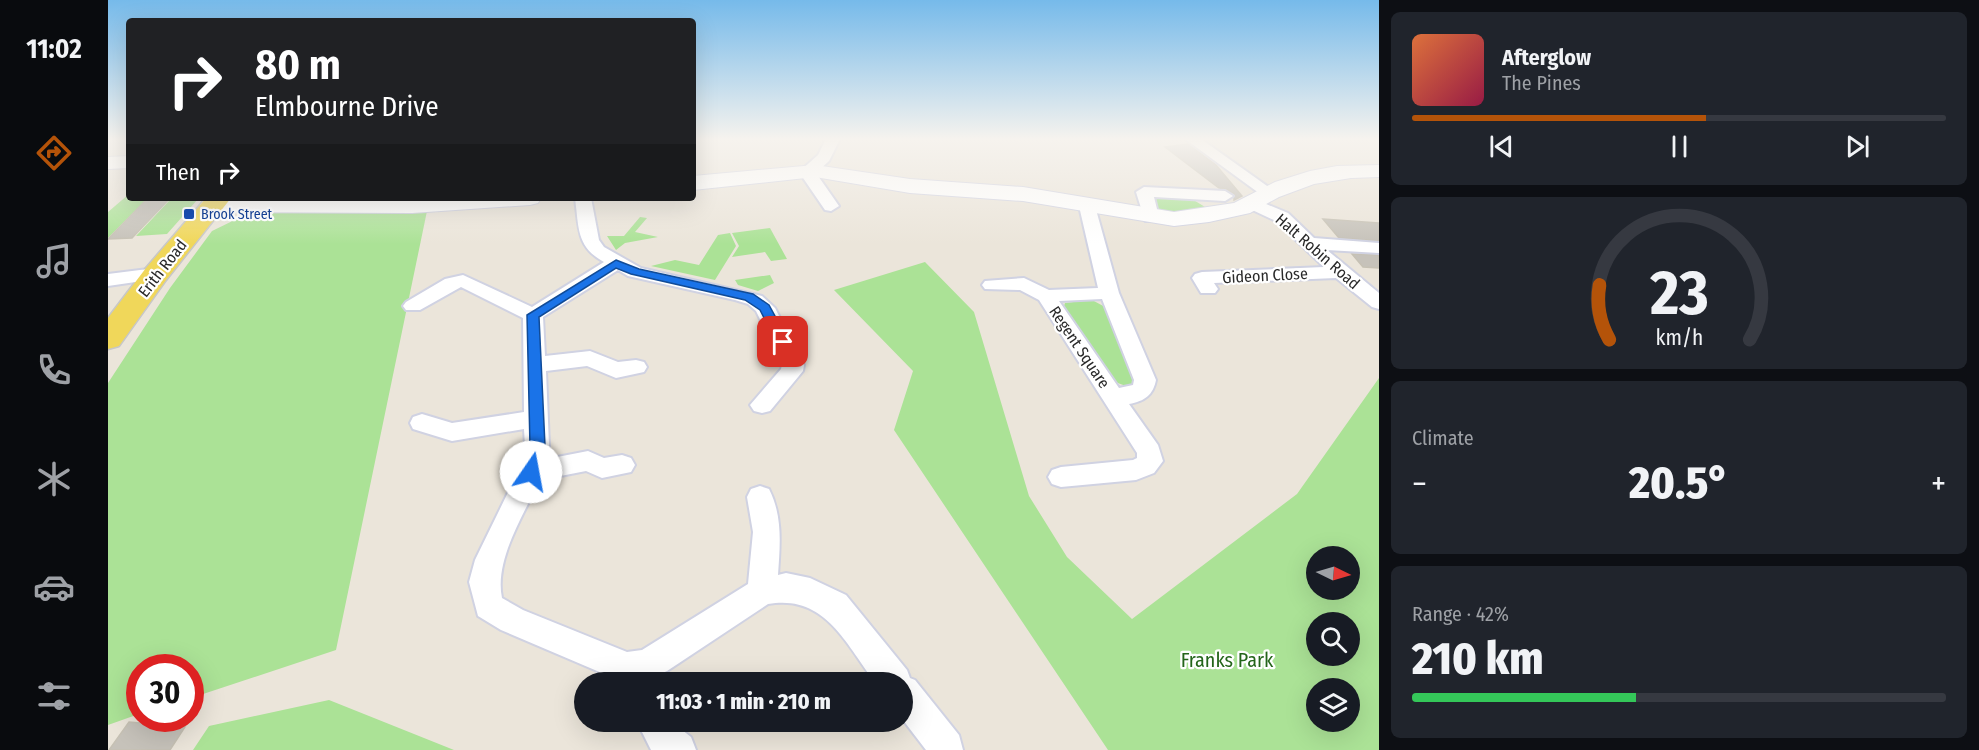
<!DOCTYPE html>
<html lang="en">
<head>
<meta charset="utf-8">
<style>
  :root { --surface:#171b24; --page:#20242c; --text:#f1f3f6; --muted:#9ea1a6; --line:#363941; --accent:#b45309 }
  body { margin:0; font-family:"Fira Sans Condensed",sans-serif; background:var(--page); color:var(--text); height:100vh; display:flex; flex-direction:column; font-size:22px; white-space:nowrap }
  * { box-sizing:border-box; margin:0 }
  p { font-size:20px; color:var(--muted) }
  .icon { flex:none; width:33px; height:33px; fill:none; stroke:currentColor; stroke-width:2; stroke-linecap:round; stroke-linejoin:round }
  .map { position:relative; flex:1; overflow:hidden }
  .details { display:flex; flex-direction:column; gap:12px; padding:12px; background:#0d0f14; width:600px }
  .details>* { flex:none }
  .guide { position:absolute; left:18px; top:18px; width:570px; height:183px; border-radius:6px; box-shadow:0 6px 24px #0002; background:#202124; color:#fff; overflow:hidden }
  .needle { width:39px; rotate:95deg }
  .fabs { position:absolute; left:1198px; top:546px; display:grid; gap:12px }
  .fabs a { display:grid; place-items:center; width:54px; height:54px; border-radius:50%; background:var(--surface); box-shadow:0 6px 24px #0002; font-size:30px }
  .speed { position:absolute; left:18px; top:654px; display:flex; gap:12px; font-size:30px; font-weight:700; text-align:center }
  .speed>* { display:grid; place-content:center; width:78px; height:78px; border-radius:50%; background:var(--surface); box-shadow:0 6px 24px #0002; line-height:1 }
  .speed .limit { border:9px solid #d22; background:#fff; color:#111 }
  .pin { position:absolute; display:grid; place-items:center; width:51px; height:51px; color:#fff; margin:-26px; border-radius:12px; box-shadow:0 3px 9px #0006 }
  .me { position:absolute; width:66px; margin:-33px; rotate:12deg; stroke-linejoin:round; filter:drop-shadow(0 0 4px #0008) }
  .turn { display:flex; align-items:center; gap:21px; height:126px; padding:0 30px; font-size:27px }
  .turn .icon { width:78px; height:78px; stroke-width:2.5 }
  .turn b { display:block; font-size:42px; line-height:51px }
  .then { display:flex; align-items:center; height:57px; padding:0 30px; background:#0003; gap:12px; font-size:22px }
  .big { font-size:45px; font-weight:800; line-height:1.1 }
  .details .card { flex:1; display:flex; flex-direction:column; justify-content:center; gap:9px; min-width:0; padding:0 21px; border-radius:9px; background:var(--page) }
  .details .dial { align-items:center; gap:0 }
  .dial svg { height:156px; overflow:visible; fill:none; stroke:var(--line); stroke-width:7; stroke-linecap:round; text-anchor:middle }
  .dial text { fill:var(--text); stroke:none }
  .song { display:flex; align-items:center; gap:18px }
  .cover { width:72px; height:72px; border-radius:9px; background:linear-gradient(135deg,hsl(20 70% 55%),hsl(340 70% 35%)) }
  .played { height:6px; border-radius:3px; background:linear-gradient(90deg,var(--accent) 55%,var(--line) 55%) }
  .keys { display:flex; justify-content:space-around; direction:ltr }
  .heat { display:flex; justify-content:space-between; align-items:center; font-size:33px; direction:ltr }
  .charge { height:9px; border-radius:4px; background:linear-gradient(90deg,#34c759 42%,var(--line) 0) }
  .trip { position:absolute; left:466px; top:672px; width:339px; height:60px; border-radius:30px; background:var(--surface); box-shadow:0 6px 24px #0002; font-weight:800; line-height:60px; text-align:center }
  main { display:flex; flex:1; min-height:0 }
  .menu { display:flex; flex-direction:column; width:108px; justify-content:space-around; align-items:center; background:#090b0e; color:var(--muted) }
  .menu .icon { width:42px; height:42px }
  .menu .on { color:var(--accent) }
  .menu b { font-size:27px; color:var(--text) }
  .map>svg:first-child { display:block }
  .green { fill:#abe296; fill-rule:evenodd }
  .building { fill:#c6c2ba; stroke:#c6c1b4; stroke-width:1.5 }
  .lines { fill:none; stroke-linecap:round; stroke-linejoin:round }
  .street-casing { stroke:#d0d2e2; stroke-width:4 }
  .secondary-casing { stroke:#d0d2e2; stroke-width:2 }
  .primary-casing { stroke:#c7c7c7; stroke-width:3 }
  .street { fill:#fff; fill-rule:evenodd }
  .secondary { fill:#fff; fill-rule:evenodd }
  .primary { fill:#f0d75a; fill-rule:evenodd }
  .route { fill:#1a73e8; stroke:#114b97; stroke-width:1.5 }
  .transit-dot { fill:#1a4fb4; stroke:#fff; stroke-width:2 }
  .labels { text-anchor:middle; stroke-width:4.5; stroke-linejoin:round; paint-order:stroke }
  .far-transit-label { font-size:14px; fill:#164399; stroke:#fff; text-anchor:start }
  .street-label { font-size:16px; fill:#292929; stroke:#fff }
  .near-park-label { font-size:20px; fill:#24651a; stroke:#fff }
</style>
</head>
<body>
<main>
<nav class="menu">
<b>11:02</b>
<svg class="icon on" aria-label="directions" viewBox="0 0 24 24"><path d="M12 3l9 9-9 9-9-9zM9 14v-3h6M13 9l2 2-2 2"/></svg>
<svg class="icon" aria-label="music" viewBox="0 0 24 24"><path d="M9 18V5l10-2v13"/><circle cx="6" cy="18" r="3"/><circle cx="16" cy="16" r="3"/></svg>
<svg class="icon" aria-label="phone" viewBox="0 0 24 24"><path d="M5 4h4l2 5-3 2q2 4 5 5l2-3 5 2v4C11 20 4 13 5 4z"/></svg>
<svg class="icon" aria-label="climate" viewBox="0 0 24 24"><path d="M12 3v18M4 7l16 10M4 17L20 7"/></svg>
<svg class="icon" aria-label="car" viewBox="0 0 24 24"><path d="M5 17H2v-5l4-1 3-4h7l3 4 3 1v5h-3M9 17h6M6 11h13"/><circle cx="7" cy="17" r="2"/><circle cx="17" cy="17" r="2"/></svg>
<svg class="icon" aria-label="filters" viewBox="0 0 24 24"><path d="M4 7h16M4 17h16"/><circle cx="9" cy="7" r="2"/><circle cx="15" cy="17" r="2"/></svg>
</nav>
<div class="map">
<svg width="1271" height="750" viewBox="0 0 1271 750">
  <rect width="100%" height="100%" fill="#ebe5da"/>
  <path class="green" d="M21,194v4h19l-40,40v-26z
    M1047,197l37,2 18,11 -33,4 -18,-4 -7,-10z
    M90,199l-31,35 -31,2 33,-35z
    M319,211l-91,439 -145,48 -1,-30h-50l-1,46 -31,11v-342l62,-95 42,-57 39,-19 90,1z
    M532,217l7,1 -12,14 23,5 -33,6 -9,7 -9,-14h17z
    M662,228l17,31 -16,2 -6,-9 -33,5 7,-11 -7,-13z
    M622,233l6,13 -21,34 -64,-14 24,-6 24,5 19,-30z
    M817,262l49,50 55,184 38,61 65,62 165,-125 82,-116v372h-271l-214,-320 19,-59 -79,-81zM1209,556h33v34h-33zM1209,622h33v34h-33zM1209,688h33v34h-33z
    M662,275l4,8 -16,8 -20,-6 -3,-5z
    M984,300l15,8 30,73 -2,4 -9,1 -11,-4 -52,-73 2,-6z
    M221,700l125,50h-261l16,-24z"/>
  <path class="building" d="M1080,144l28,21 26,31 -8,4v-6l-8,-5 -7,-1 -54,-41z
    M40,198h22l-38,40 -24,1z
    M1215,219l56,4v18l-40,-3z
    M1244,254l27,1v13l-16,-1z
    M21,722l56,5 -15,23h-61z"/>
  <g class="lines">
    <g class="street-casing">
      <path id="street" d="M718,139h14l-11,22 -13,12 23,33 -8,5 -6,-1 -26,-38 19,-17z
        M1077,139h16l76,54 -8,5 -6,-2z
        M1036,187l81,4 8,5 -8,5 -71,-4 5,20 -2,4h-12l-9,-29z
        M467,198h16l8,42 5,7 37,21 121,28 13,12 29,57 -1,6 -33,40 -8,2 -8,-2 -4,-6 31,-36 1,-4 -26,-54 -8,-7 -13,-4 -107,-24 -10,-6 -75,47 2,39 45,-5 28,11 18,-2 8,2 3,5 -3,5 -28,6 -29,-12 -41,5 3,75 -2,13 41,-8 16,7 18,-3 9,3 4,7 -4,7 -29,6 -16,-7 -46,9c-16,34 -46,80 -38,118l21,12 104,42 15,-2 106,-66 5,-52 -6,-35 4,-8 9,-3 9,3c14,27 11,57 9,86l8,-2 24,5 36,17 61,75 3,8 5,2 44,55 4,15h-37l-23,-30v-38h-28c-30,-39 -50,-88 -107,-78l-101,67 -24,11h-20l-122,-52 -23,-14 -9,-34 6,-22 43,-88 7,-26 -1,-17 -72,12 -39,-12 -3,-6 3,-6 9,-3 30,9 72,-11 -1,-94 -62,-31 -41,23h-14l-3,-4 3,-4 39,-23 18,-4 69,32 72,-45c-28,-15 -25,-35 -29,-64z
        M1146,199l34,14 26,25 65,5v10l-52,-3 52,43v16l-7,-2 -36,-29 -122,5 4,6 -3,4h-14l-9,-15 3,-4 7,-2 122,-5 -48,-46 -28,-13 -2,-4 2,-4z
        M979,201l8,5 24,87 37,87c-3,15 -11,21 -27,24l29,41 5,16 -9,12 -18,7 -75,7 -9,-3 -4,-7 4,-7 9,-3 72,-7 4,-2v-5l-98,-153 -19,-10 -35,-1 -3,-4 3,-4 39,-3 25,12 49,-2 -19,-82zM994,299l32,81 -1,5 -14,3 -60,-87z
        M48,268l7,2 2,4 -2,4 -55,8v-12z
        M529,722h35l19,15 5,13h-45z"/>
    </g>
    <g class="secondary-casing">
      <path id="secondary" d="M21,156v12l-21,1v-12z
        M707,165l95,14 113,8 151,25 60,-9 41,-21 35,-11 27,-5 42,-1v12l-28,1 -37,6 -35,13 -29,16 -41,9 -35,4 -151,-25 -113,-8 -95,-16 -122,13v-14z
        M104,198h329l-3,5 -8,2 -118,8 -200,-1 -8,-2 -4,-5 4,-5z"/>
    </g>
    <g class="primary-casing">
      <path id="primary" d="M98,198h25l-65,82 -47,66 -11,3v-31l38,-50z"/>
    </g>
    <use href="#street" class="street"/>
    <use href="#secondary" class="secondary"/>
    <use href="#primary" class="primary"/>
  </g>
  <linearGradient id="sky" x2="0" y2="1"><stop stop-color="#76baea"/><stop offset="0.57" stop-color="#f6f3ee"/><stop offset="1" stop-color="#f6f3ee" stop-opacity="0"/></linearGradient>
  <rect width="1271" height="244" fill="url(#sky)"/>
  <path class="route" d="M508,260l23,9 114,25 16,11 20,37 -2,3h-9l-18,-35 -15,-10 -114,-26 -15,-6 -77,49 6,129 -8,31 -6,1 -6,-1 -2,-5 7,-26 -3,-131z"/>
  <rect class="transit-dot" x="75" y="208" width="12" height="12" rx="3"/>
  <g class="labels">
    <g class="far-transit-label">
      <text x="93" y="219">Brook Street</text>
    </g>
    <g class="street-label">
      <text transform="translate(1210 251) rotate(41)" y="6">Halt Robin Road</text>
      <text transform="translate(54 268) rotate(-52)" y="6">Erith Road</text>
      <text transform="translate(1157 275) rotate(-3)" y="6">Gideon Close</text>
      <text transform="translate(972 347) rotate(56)" y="6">Regent Square</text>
    </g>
    <g class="near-park-label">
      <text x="1119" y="667">Franks Park</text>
    </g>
  </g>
</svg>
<div class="fabs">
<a><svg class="needle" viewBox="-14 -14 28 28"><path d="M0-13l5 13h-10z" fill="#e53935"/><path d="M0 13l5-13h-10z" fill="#9ea1a6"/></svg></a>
<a><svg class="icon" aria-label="search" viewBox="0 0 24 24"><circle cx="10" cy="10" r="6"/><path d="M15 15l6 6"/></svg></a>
<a><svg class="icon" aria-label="layers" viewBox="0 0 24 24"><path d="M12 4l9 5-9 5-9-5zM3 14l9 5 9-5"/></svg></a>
</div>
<div class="speed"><div class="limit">30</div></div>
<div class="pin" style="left:675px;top:342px;background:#d93025"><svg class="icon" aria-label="arrive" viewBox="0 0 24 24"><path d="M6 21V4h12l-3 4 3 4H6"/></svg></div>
<svg class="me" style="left:423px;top:472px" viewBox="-20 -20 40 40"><circle r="19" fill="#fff"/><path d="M0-13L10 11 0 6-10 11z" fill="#1a73e8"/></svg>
<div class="trip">11:03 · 1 min · 210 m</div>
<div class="guide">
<div class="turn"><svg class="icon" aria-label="right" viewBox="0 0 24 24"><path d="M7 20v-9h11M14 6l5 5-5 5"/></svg><div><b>80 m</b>Elmbourne Drive</div></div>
<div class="then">Then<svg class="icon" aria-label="right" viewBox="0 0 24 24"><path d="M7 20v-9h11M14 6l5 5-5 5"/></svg></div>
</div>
</div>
<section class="details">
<div class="card">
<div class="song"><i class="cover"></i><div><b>Afterglow</b><p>The Pines</p></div></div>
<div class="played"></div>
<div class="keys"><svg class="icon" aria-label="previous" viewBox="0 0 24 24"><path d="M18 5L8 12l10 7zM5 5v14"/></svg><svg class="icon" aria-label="pause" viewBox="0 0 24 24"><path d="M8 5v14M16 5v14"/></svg><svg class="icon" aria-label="next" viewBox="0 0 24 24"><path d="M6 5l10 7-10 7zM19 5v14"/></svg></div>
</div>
<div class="card dial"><svg viewBox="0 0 100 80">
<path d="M14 69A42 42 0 1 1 86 69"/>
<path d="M14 69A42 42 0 0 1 9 41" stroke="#b45309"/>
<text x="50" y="56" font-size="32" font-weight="700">23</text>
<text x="50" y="72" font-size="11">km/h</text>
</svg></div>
<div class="card"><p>Climate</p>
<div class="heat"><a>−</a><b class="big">20.5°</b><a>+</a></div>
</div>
<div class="card"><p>Range · 42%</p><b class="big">210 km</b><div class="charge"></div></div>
</section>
</main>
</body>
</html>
